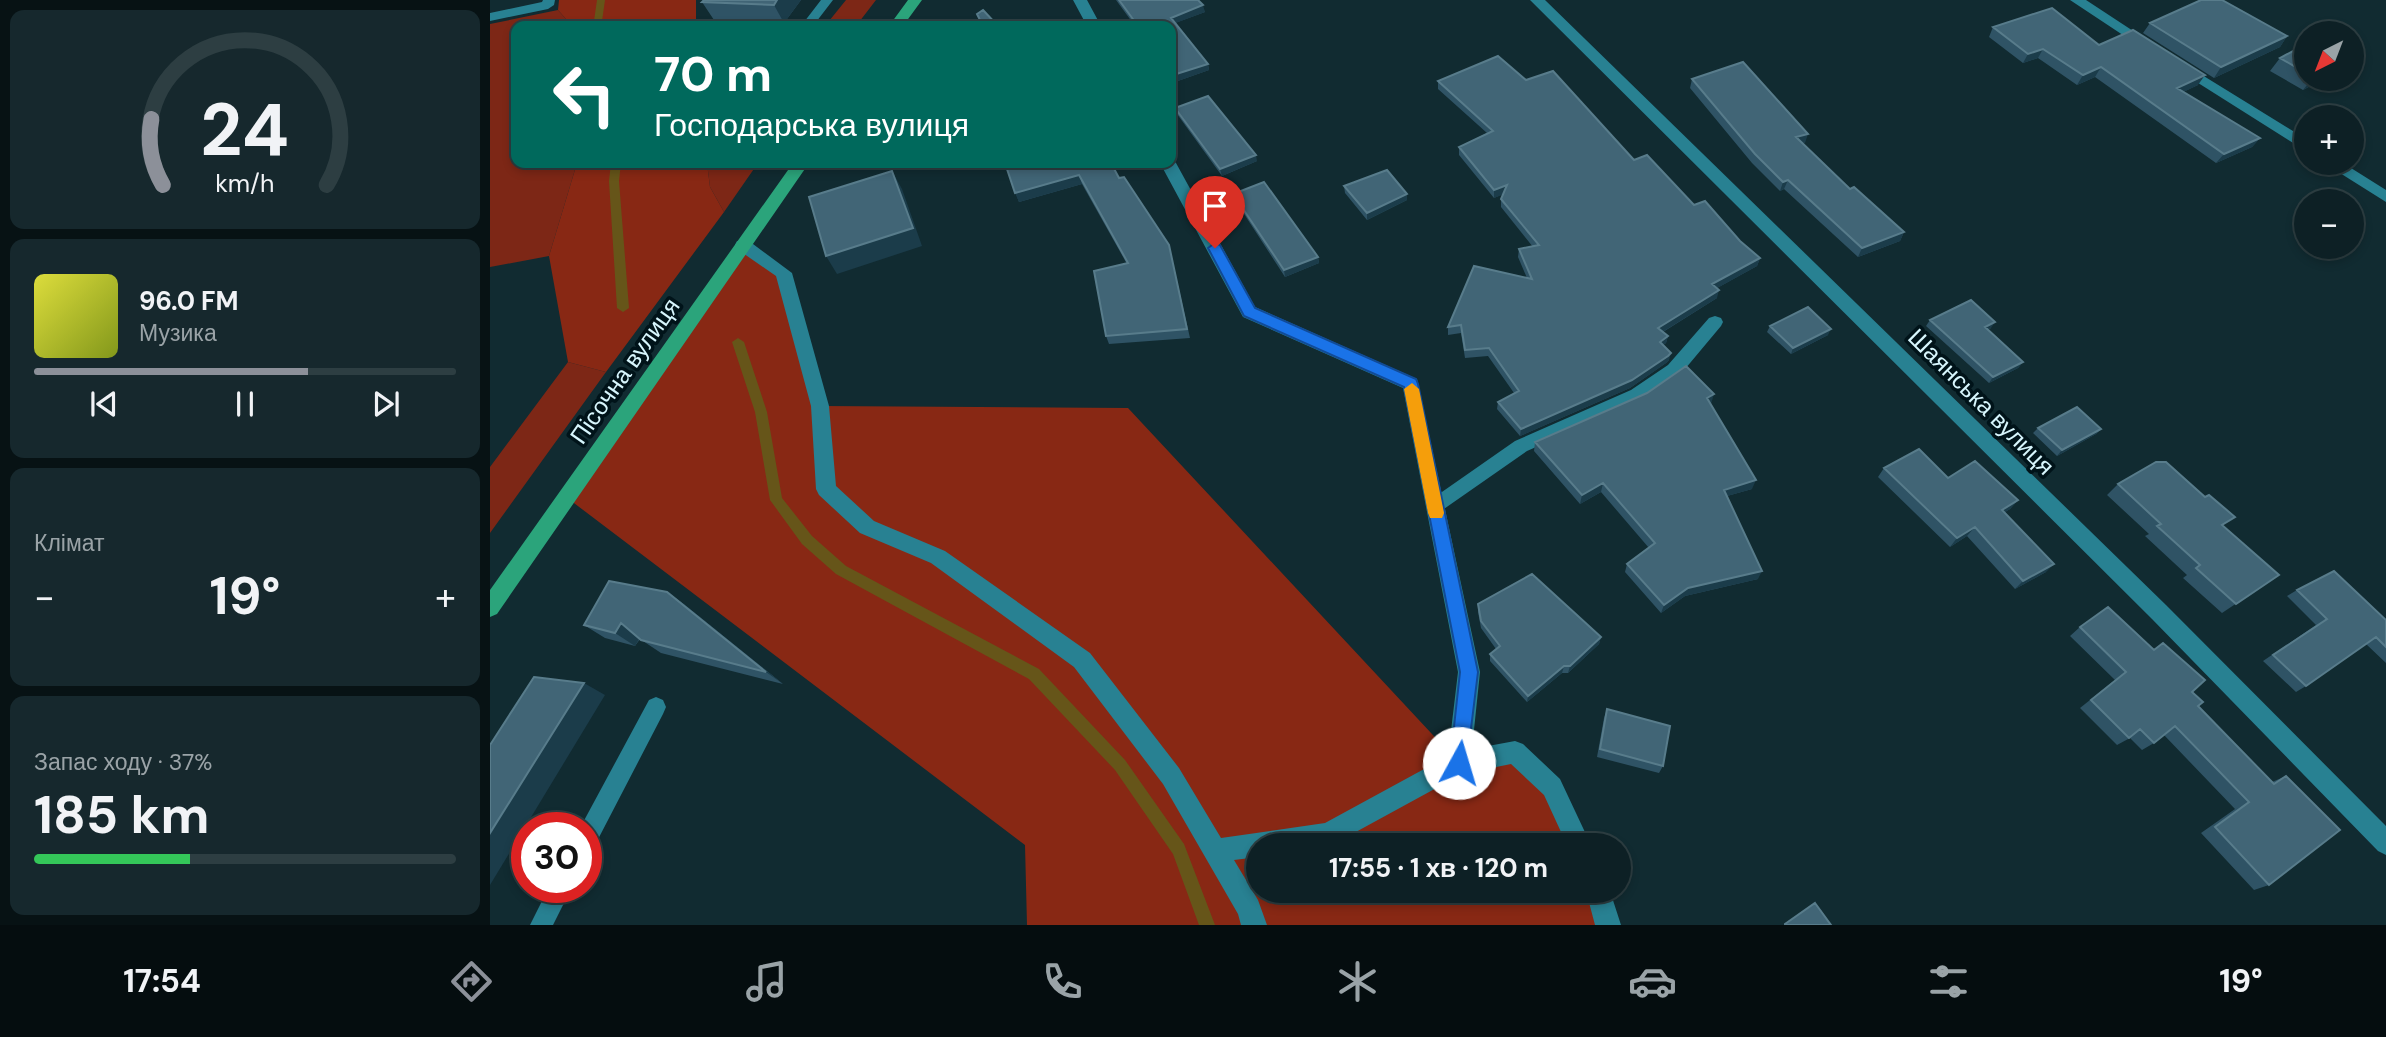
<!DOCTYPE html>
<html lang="uk">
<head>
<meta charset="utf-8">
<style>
  :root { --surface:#0d2025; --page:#16282d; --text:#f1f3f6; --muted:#9aa3a7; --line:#2d3e42; --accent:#8c9099 }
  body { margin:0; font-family:"DM Sans",sans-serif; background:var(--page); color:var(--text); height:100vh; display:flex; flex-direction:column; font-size:26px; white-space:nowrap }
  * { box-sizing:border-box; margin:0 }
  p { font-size:23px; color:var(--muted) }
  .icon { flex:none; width:38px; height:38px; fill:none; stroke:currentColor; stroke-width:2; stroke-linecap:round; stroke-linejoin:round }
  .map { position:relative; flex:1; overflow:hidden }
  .panel { display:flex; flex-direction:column; gap:10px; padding:10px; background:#071214; width:490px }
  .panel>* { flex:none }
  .top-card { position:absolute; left:21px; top:21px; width:665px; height:147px; border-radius:14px; box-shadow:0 4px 10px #0003,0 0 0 2px var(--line); background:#00695c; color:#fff; overflow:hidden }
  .needle { width:46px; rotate:222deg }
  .controls { position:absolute; left:1804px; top:21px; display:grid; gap:14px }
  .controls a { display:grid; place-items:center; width:70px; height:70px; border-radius:50%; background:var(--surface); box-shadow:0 4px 10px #0003,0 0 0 2px var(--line); font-size:35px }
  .speed { position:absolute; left:21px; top:812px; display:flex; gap:14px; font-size:35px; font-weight:700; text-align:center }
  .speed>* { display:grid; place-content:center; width:91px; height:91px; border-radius:50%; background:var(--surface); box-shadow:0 4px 10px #0003,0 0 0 2px var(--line); line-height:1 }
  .speed .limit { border:10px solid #d22; background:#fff; color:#111 }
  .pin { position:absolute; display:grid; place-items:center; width:60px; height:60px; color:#fff; margin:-72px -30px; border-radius:50% 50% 50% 0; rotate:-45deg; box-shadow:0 0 7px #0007 }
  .pin .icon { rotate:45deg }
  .me { position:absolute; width:77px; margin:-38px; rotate:6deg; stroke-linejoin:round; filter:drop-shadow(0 0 5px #0008) }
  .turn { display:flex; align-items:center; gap:24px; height:147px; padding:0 28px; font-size:32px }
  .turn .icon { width:91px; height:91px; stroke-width:2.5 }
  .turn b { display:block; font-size:49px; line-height:60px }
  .big { font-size:52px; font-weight:700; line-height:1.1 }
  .panel .tile { flex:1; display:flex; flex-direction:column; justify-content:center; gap:10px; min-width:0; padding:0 24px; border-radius:14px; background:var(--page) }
  .panel .dial { align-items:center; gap:0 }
  .dial svg { height:182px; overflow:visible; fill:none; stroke:var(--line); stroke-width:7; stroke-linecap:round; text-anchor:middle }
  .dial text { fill:var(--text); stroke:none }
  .song { display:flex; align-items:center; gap:21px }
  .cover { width:84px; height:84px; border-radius:10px; background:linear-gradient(135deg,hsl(60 70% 55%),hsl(70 70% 35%)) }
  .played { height:7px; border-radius:4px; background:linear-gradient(90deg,var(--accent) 65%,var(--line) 65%) }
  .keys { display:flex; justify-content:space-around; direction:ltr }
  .heat { display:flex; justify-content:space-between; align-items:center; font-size:38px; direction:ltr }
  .charge { height:10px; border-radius:5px; background:linear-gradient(90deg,#34c759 37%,var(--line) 0) }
  .trip { position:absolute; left:756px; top:833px; width:385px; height:70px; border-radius:35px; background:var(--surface); box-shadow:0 4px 10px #0003,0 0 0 2px var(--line); font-weight:700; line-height:70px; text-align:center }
  .tab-bar { display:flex; height:112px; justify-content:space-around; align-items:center; background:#050d0f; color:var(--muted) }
  .tab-bar .icon { width:49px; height:49px }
  .tab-bar .current { color:var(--accent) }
  .tab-bar b { font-size:32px; color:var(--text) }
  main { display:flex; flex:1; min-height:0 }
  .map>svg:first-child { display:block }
  .green { fill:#7d2716 }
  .forest { fill:#882814 }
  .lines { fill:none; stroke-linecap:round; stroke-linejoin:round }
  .stream { fill:#665519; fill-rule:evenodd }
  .service { fill:#288192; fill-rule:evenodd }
  .minor { fill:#288192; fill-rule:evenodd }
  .primary { fill:#2ba47b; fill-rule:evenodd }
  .wall { fill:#2f5365 }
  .shaded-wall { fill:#1b3c4a }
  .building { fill:#416576; stroke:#587c8b; stroke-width:2 }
  .route { fill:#1a73e8; stroke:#114b97; stroke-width:2 }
  .slow { fill:#f59e0b }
  .labels { text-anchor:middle; stroke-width:7; stroke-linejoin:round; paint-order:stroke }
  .street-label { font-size:24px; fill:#d7f6fd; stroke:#001319 }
</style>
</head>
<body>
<main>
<section class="panel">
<div class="tile dial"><svg viewBox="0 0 100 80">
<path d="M14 69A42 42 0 1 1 86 69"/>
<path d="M14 69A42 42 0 0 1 9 40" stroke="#8c9099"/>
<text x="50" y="56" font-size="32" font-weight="700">24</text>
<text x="50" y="72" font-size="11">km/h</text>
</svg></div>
<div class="tile">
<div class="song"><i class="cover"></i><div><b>96.0 FM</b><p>Музика</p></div></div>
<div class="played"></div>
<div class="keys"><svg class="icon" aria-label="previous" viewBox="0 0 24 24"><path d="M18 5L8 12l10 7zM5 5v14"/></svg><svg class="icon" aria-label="pause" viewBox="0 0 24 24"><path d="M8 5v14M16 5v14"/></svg><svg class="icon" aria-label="next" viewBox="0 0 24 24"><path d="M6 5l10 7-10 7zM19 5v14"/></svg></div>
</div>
<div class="tile"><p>Клімат</p>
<div class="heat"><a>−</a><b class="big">19°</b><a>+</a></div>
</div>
<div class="tile"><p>Запас ходу · 37%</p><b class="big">185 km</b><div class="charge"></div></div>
</section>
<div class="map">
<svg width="1896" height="925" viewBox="0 0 1896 925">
  <rect width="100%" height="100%" fill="#112b31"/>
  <path class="green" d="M356,0h30l-20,26h-31z
    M68,10l14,16h-56v137h61l-28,93 -59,11v-243z
    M217,163h51l-34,49 -14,-25z
    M78,362l38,10 -116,161v-66z"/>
  <path class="forest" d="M69,0h137v26h-124l-14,-16z
    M87,163h130l3,24 14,25 -118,160 -38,-10 -19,-106z
    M253,245l41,28 36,133 308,2 331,355 56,-11 37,35 27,58h-321v46h340l10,34h-581l-2,-80 -459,-348z"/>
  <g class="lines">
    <path class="stream" d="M107,0h8l-3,21 3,5h-8l-3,-5z
      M121,163h10l-2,18 10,127 -6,4 -6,-4 -8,-127z
      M248,338l6,4 23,70 15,86 30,38 34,30 193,103 86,91 59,84 31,81h-16l-26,-71 -58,-84 -86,-91 -193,-105 -34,-30 -32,-44 -15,-88 -23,-70z"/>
    <path class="service" d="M53,0h12l-1,5 -6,4 -58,12v-8l52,-11z
      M331,0h12l-20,26h-12z
      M1225,316l6,2 2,4 -2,4 -41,49 -37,25 -116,51 -86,60 -6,3 -6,-3 -3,-5 3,-5 86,-60 116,-51 37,-25 41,-47z
      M166,697l7,3 3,7 -3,7 -69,133 -8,3v-22h-6l69,-128z
      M59,887h23l-19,38h-23z"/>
    <path class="minor" d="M583,0h14l14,26h-14z
      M1040,0h15l621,605 220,221v29l-8,-4 -226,-232z
      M1580,0h16l70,46 -7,4 -5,-1z
      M1691,62l125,77v12l-130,-82 -2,-3z
      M681,159l5,4 79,144 162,72 63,293 -8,77 43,-8 8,3 37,35 31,66h-24l-23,-50 -33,-31 -49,10 -130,71h-74v12l-24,3 24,40 9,25h-26l-3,-11 -75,-130 -89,-117 -143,-104 -71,-30 -41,-38 -3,-6 -5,-83 -35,-130 -39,-27 -2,-4 2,-4h12l43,32 37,133 7,80 38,35 71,30 145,102 89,115 42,70 104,-15 123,-67 10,-84 -55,-284 -160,-71 -83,-154h11z
      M1834,163h19l43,27v12z
      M1096,891h24l11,34h-26z"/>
    <path class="primary" d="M418,0h14l-19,26h-14z
      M303,163h16l-312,451 -7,3v-27z"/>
  </g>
  <path class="wall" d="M311,0l-17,23 -70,-3 -12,-18z
    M626,0h82l7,12 -30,11 33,41 1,6 -34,12 -4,-6v-50h-36z
    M1660,23l137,13 -7,11 -66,31 -71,-45z
    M1503,27l106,18 99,40 -15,7 77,46 -8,9 -36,16 -121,-86 -18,8 -39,-27 -15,5 -34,-26z
    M1816,44v35h18l-21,11 -33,-19 10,-13z
    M1202,79l113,64h-3l48,46 54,43 -4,9 -42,16 -74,-68 -4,2 -28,-28 -62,-75z
    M1036,80l108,80 106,81 20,17 -3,8 -40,22v10l-54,34 5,4 -2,7 -3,2 6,15 -3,3 -36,25 -110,48 -23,-27 1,-7 16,-9 -26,-37 -23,2 -4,-25 -13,2v-8l79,-49 -9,-21 1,-8 14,-2 -32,-40v-8l2,-5 -9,4 -35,-43v-8l28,-14 -49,-44v-8z
    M685,108l82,53 -35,15 -45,-62z
    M515,163l114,15 50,67 21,93 -81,6 -3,-8 21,-72 -45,-80 -63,18z
    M854,186l63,14 -40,20 -22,-27z
    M743,194l85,63 1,6 -34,14 -50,-77z
    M1440,320l61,8 -3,2 35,32 -5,6 -29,15 -63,-57z
    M1280,326l58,9 -37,19 -24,-22z
    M1221,404l41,85 -25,7 31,83 -73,17 -24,17 -36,-41 2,-8 22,-16 -48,-56 -21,12 -46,-53 1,-9z
    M1548,428l63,1 -5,5 -39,22 -24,-23z
    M1394,468l64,10 70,22 -8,9 -5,3 41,60 -31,17 -48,-53 -17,11 -72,-70z
    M1628,484l105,42 56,49 -57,38 -39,-35 4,-3 -42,-39 4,-2 -42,-39z
    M1807,590l89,30v43l-20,-19 -60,42 -10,6 -33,-31 53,-36 -29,-29z
    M177,592l18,13 98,79 -122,-31 -21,-14 -5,7 -30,-8 -21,-13z
    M988,604l123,33 -2,7 -31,29h-6l-35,29 -37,-41v-7l6,-5 -15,-21 -3,-16z
    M1590,627l73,23 10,-7 29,49 6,14 74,76 14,-6 -17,109 -15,5 -53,-57 34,-24 -71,-74 -10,8 -12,7 -12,-12 -13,7 -37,-37 35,-28 -45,-44z
    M1117,709l56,57 -4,7 -62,-16 7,-39z"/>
  <path class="shaded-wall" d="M287,0h24l-17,23 -10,-18z
    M713,5l2,7 -32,12 -2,-6z
    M1797,36l-7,11 -66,31 7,-11z
    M1553,49l-5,9 -15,5 5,-9z
    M718,64l1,6 -34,12 -2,-7z
    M1611,67l-6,10 -18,8 6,-10z
    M1715,75l-7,10 -27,13 6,-10z
    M1822,79h12l-21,11z
    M1318,134l-3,9 -12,3 3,-9z
    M1770,138l-8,9 -36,16 8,-9z
    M766,155l1,6 -35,15 -2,-7z
    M402,171l10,18 20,57 -85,28 -11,-18z
    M589,175l3,9 -63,18 -4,-9z
    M1298,180l-4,9 -4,2 3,-9z
    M1017,185v8l-13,5v-8z
    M917,194v6l-40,20v-7z
    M1414,232l-4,9 -42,16 4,-9z
    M828,257l1,6 -34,14 -1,-7z
    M1270,258l-3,8 -47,26 2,-8z
    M1229,290l-2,8 -61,38 2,-8z
    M1505,322l-4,6 -11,6 5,-7z
    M1341,329l-3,6 -37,19 2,-6z
    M1178,336l-2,7 -8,6 2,-7z
    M1181,353l-2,7 -3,3 -36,25 -110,48 1,-7z
    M1533,362l-5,6 -29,15 4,-6z
    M1224,394l-3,10 -4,-6z
    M1611,429l-5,5 -39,22 5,-6z
    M1266,480l-4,9 -32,9 4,-8z
    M1113,483l-2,9 -21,12 2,-9z
    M1528,500l-8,9 -15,10 7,-9z
    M1485,527l-8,9 -17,11 7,-9z
    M1564,564l-8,8 -31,17 8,-8z
    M1272,571l-4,8 -73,17 -24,17 3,-8 24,-17z
    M177,592l18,13 98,79 -17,-12z
    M131,623l20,13 -6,10 -20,-13z
    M1111,637l-2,7 -31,29 2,-7z
    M1074,666l-2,7 -35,29 1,-6z
    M94,683l21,12 -115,190v-52z"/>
  <path class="building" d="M214,0h73l-3,5 -72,-3z
    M629,0h79l5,5 -32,13 37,46 -35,11 -2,-3v-46h-33z
    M1711,0h21l65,36 -66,31 -71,-44z
    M1562,8l47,37 34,-15 72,45 -28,13 83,50 -36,16 -123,-87 -18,8 -40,-26 -15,5 -35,-27z
    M493,10l15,16h-15l-6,-12z
    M1816,44v29l-26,-15z
    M1008,56l28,24 27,-9 81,89 13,-5 47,50 11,-4 35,40 20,17 -48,26 7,6 -61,38 10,8 -8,6 11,11 -3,3 -36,24 -111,49 -23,-27 21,-11 -30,-43 -24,2 -4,-25 -13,2 26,-61 58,13 -13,-30 20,-4 -38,-46 6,-14 -13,5 -35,-43 34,-16 -55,-50z
    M1253,62l65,72 -12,3 54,52 4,-2 50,45 -42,16 -74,-68 -5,2 -28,-28 -63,-75z
    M718,96l48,59 -36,14 -45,-61z
    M515,163h106l8,15 5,-1 45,68 18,84 -81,7 -12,-65 34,-8 -49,-88 -64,18z
    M897,170l20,24 -40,19 -23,-27z
    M402,171l21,57 -87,28 -17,-59z
    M774,182l54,75 -34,13 -51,-76z
    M1481,300l24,22 -10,5 38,35 -30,15 -63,-57z
    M1318,307l23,22 -38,19 -23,-22z
    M1196,366l28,28 -7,4 49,82 -32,10 38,81 -74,17 -24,17 -37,-41 28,-21 -52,-60 -21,12 -47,-53 112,-49z
    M1587,407l24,22 -39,21 -24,-22z
    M1429,449l29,29 27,-17 43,39 -16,10 52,54 -31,17 -48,-54 -18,11 -73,-70z
    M1666,462h10l39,35 4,-2 26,22 -13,8 57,50 -43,29 -40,-36 4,-3 -43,-39 4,-2 -43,-40z
    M1844,571l52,49v27l-10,-10 -70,49 -33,-31 54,-36 -30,-29z
    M1042,574l69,63 -31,29h-6l-36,30 -38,-42 10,-8 -19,-25 -3,-17z
    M119,581l58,11 99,80 -125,-32 -20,-17 -6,10 -31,-8z
    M1618,607l46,43 9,-7 42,37 -13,12 11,10 -5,4 76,78 12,-8 54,54 -71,55 -54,-58 34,-25 -74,-76 -21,17 -14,-14 -11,9 -38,-38 35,-28 -46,-45z
    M44,677l50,6 -94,150v-88z
    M1117,709l63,17 -7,40 -63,-17z
    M1325,903l16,22h-46v-1z"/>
  <path class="route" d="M725,243l5,2 35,63 161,71 2,5 60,288 -12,97 -7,3 -6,-3 -3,-6 10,-91 -56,-285 -160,-71 -36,-68z"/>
  <path class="slow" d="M922,383l7,6 25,124 -2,5h-12l-2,-5 -24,-124z"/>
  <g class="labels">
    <g class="street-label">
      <text transform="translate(135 371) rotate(-55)" y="8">Пісочна вулиця</text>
      <text transform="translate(1491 402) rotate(45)" y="8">Шаянська вулиця</text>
    </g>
  </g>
</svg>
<div class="controls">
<a><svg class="needle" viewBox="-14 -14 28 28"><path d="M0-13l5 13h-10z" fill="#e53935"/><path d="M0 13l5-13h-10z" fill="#9aa3a7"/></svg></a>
<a>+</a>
<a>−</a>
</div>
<div class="speed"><div class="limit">30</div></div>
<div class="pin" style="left:725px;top:248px;background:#d93025"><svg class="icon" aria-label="arrive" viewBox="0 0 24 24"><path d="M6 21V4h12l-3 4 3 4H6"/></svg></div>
<svg class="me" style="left:969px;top:763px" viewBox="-20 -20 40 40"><circle r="19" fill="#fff"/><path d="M0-13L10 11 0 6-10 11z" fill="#1a73e8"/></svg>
<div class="trip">17:55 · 1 хв · 120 m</div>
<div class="top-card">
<div class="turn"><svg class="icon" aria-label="left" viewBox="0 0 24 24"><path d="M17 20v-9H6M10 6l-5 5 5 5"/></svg><div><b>70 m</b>Господарська вулиця</div></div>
</div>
</div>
</main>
<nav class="tab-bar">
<b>17:54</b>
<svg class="icon current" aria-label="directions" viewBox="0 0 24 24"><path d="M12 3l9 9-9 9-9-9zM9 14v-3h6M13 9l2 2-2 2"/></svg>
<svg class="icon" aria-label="music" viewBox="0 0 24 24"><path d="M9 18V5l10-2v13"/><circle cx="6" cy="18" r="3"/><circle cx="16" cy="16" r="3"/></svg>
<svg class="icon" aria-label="phone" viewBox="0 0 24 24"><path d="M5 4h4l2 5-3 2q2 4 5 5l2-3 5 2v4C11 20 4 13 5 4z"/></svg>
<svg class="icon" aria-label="climate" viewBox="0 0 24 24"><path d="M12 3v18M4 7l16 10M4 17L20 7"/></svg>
<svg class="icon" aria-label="car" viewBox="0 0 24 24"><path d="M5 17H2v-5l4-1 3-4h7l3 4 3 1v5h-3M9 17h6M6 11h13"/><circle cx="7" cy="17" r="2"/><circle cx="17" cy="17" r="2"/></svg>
<svg class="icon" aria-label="filters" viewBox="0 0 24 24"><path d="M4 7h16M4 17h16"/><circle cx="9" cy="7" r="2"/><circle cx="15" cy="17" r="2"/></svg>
<b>19°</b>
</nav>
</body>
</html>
